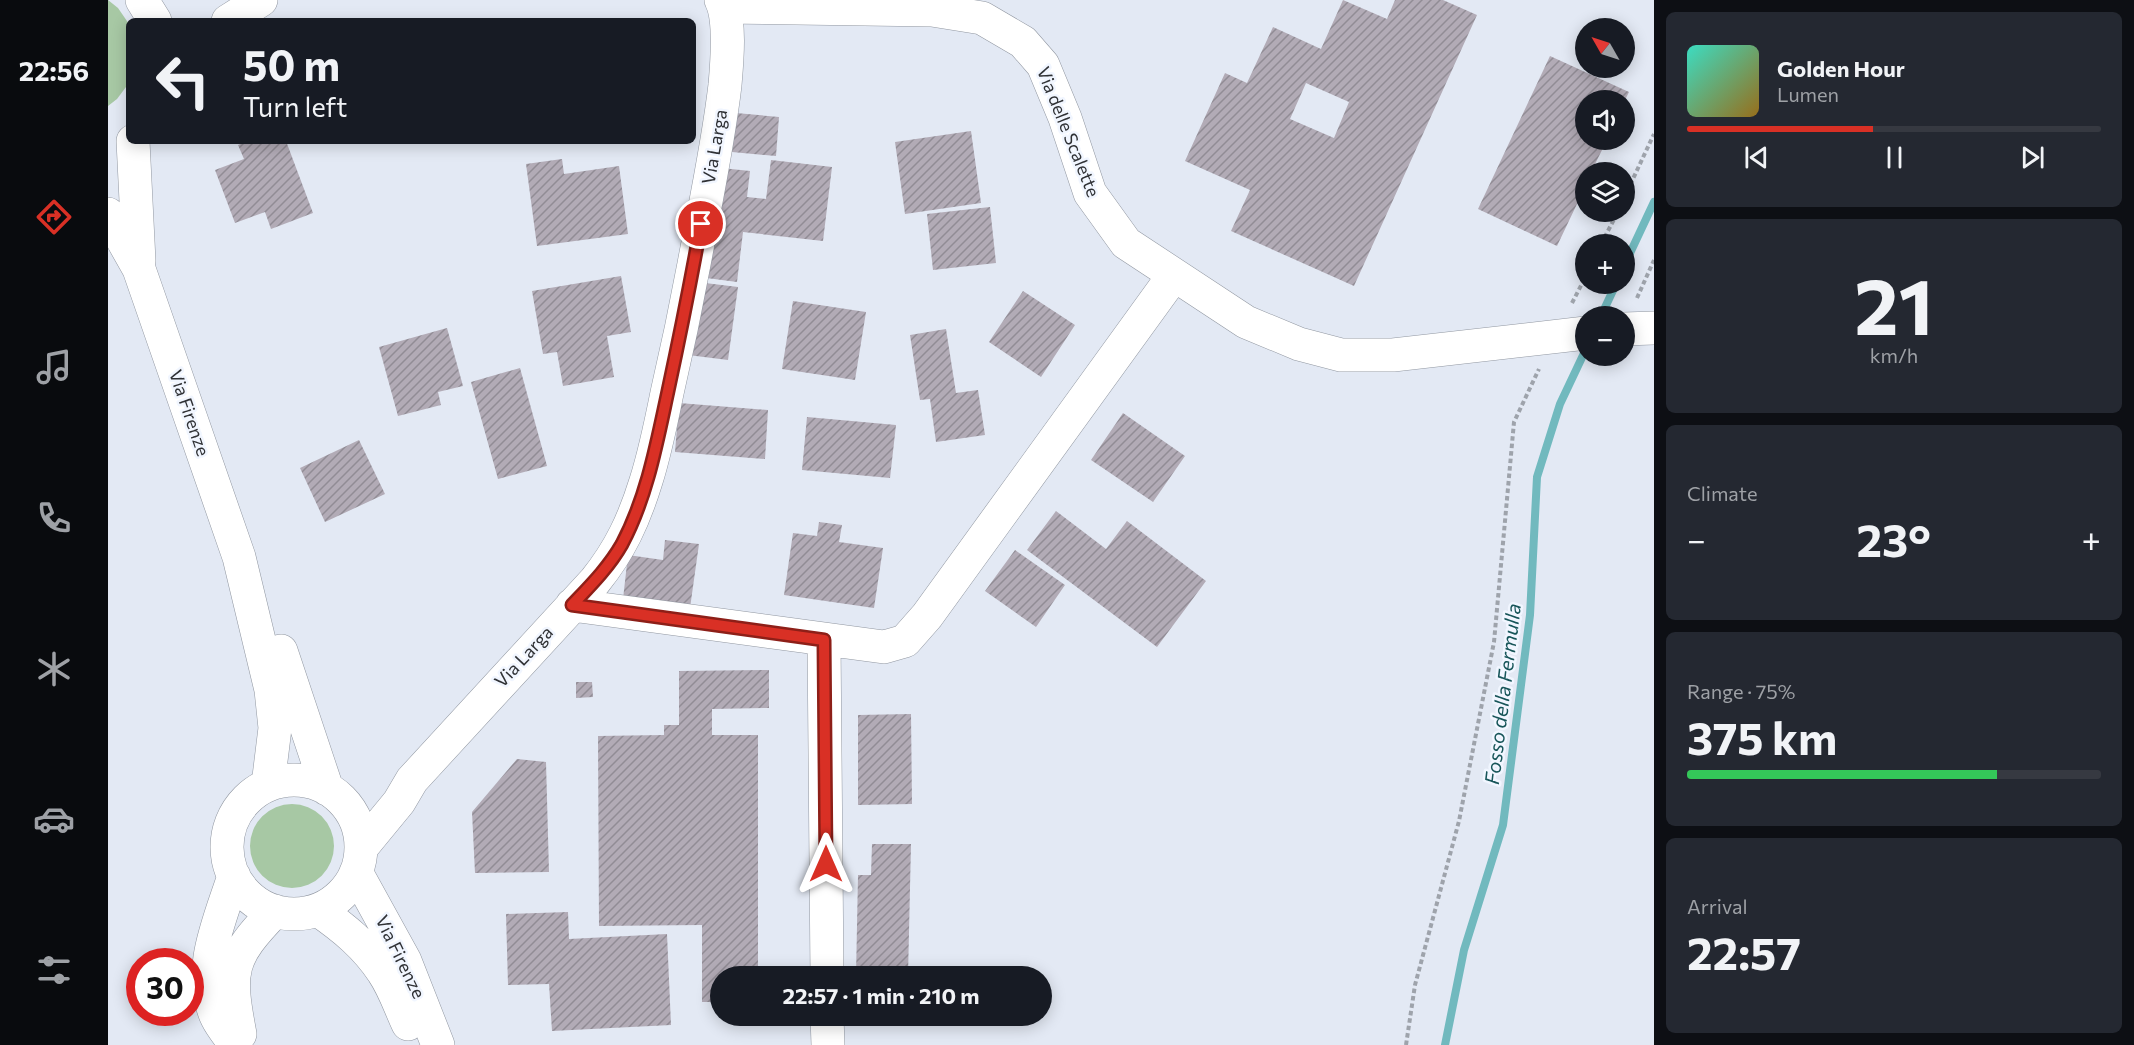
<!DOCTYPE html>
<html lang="en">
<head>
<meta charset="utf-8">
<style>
  :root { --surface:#171b24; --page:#242831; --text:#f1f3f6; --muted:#9ea1a6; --line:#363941; --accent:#d93025 }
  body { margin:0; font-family:Commissioner,sans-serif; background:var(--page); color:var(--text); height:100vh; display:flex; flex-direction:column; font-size:22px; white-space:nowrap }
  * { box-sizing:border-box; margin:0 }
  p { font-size:20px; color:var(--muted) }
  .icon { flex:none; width:33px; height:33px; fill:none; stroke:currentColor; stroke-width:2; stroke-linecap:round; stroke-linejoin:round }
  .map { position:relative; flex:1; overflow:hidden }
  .sheet { display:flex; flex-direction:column; gap:12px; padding:12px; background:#0d0f14; width:480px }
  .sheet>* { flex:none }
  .top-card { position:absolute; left:18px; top:18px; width:570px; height:126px; border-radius:9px; box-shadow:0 3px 15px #0003; background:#171b24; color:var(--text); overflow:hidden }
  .needle { width:39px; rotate:309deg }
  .controls { position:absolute; left:1467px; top:18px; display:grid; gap:12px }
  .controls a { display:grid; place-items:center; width:60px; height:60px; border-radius:50%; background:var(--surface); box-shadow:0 3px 15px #0003; font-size:30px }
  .speed { position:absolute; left:18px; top:948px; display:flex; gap:12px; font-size:30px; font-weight:700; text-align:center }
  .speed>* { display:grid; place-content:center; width:78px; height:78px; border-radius:50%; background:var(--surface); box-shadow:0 3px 15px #0003; line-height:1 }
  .speed .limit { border:9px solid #d22; background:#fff; color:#111 }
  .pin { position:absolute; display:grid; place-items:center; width:51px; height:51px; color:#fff; margin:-26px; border:3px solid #fff; border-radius:50%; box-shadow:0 2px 6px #0007 }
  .me { position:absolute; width:66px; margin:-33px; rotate:0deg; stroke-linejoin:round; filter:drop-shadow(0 0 4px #0008) }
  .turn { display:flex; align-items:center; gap:21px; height:126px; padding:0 18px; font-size:27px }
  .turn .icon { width:78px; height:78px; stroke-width:2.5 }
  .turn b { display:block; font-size:42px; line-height:51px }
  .big { font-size:45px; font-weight:700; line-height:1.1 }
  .sheet .tile { flex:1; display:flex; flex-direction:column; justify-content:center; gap:9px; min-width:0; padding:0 21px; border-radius:9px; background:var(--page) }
  .sheet .dial { align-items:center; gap:0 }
  .dial b { font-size:78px; line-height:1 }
  .song { display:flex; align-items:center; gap:18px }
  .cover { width:72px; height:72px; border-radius:9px; background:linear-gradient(135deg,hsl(170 70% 55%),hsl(40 70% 35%)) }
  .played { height:6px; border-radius:3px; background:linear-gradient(90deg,var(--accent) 45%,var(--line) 45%) }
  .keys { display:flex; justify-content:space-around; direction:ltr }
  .heat { display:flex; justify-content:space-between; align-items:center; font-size:33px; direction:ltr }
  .charge { height:9px; border-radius:4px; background:linear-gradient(90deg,#34c759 75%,var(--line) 0) }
  .trip { position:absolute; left:602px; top:966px; width:342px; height:60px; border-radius:30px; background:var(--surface); box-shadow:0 3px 15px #0003; font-weight:700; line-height:60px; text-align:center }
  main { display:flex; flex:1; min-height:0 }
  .tabs { display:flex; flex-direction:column; width:108px; justify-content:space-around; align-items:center; background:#090b0e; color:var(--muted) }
  .tabs .icon { width:42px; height:42px }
  .tabs .current { color:var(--accent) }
  .tabs b { font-size:27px; color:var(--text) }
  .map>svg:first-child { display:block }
  .green { fill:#a7c8a4 }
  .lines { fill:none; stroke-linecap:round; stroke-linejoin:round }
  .stream { stroke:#71b9be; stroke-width:8 }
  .building { fill:url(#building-hatch); fill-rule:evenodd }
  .minor-casing { stroke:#9197a1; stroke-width:34 }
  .path { stroke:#9ea3ab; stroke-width:4; stroke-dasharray:4.5 3; stroke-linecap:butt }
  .minor { stroke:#fff; stroke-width:33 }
  .route-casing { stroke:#8d1f18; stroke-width:15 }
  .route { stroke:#d93025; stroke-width:10 }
  .labels { text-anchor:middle; stroke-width:5; stroke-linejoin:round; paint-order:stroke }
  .street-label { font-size:18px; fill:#2f3135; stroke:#f1f6ff }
  .water-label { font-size:20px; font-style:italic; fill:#175559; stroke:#f1f6ff }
</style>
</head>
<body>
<main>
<nav class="tabs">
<b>22:56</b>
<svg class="icon current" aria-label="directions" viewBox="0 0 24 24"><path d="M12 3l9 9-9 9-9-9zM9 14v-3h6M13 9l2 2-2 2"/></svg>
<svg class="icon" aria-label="music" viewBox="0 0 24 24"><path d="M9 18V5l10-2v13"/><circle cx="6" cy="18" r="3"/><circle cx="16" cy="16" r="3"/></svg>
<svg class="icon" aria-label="phone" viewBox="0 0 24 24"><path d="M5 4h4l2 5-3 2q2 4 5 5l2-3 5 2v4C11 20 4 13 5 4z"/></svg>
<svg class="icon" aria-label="climate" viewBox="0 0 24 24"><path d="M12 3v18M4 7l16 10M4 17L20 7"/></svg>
<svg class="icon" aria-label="car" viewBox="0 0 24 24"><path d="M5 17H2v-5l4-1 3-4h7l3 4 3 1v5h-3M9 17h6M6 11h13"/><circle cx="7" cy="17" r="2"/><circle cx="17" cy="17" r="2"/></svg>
<svg class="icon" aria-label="filters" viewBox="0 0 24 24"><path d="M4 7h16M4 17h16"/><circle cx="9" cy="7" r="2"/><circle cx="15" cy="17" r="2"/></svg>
</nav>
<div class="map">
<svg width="1546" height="1045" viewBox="0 0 1546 1045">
  <defs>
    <pattern id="building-hatch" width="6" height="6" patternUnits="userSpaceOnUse" patternTransform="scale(1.5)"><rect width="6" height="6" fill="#b2abb6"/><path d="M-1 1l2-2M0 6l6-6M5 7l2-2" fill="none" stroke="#918c95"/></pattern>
  </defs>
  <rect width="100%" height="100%" fill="#e3e9f4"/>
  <path class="green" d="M0,0l10,8 11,16v59l-12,16 -9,7z
    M142 846a42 42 0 1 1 84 0a42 42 0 1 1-84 0Z"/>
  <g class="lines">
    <path class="stream" d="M1516,266l30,-64
      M1493,316l15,-32
      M1337,1045l19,-95 39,-125 27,-210 7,-138 23,-73 26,-55"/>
  </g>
  <path class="building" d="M1235,0l44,19 8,-19h48l34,15 -123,271 -123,-55 19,-41 -65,-29 40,-88 22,10 26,-56 48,22zM1198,83l43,19 -15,36 -44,-19z
    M1442,56l79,36 -4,8h-39v40h21l-16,32h-5v13l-29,61 -79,-37z
    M628,113l43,4 -3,39 -44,-4z
    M863,131l10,72 -76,11 -10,-72z
    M140,141h38l27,72 -42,16 -6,-17 -30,11 -20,-53 29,-11 -6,-14z
    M454,159l2,15 55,-8 9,68 -91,12 -11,-82z
    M663,160l61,7 -9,74 -80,-9 -6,50 -38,-5 13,-110 38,4 -3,26 19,2z
    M882,207l6,56 -63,7 -6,-56z
    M513,276l10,56 -24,4 7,41 -51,9 -6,-34 -14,2 -11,-63z
    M589,282l41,5 -10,73 -40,-5z
    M915,291l52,34 -34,52 -52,-35z
    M685,301l73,11 -11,68 -73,-11z
    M339,328l16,58 -25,6 3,13 -43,11 -19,-69z
    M838,329l10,64 22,-3 7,45 -49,7 -6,-43 -10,1 -10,-65z
    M412,368l27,98 -49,13 -27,-97z
    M571,403l89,7 -3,49 -90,-7z
    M1015,413l62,43 -32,46 -62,-42z
    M699,417l89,8 -6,53 -88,-8z
    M251,440l26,54 -60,28 -25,-54z
    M948,511l50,38 21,-28 79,60 -49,66 -130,-97z
    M711,522l23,3 -3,17 44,6 -9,60 -90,-13 9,-62 24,3z
    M557,540l34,4 -9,64 -67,-9 5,-44 35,5z
    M907,550l50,35 -29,42 -51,-36z
    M661,670v38l-57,1v26h46v241h-38v26h-18v-77l-103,1 -1,-190 66,-1v-10h15v-54z
    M468,682h16l1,15 -17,1z
    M803,714l1,90 -54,1v-90z
    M409,759l29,3 3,110 -74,1 -3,-61z
    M764,844h39l-3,132h-52l2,-101h13z
    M460,912l1,27 98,-5 4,91 -119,6 -3,-47 -41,1 -2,-71z"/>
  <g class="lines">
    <g class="minor-casing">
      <path id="minor" d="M34,0l13,21
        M616,7l208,3 50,8 41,24 20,23 22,53 25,75 36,50 120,79 53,22 42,11h52l193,-22
        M120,21l33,-21
        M25,141l6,120
        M0,214l31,55 100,288 32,133 4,38 -7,57
        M1516,329l30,-1
        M464,605l312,42 21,-6 22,-25 247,-341
        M716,640l3,336
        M173,651l46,138
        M119 847a67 67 0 1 1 134 0a67 67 0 1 1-134 0Z
        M254,847l37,-45 13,-22 183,-199c25,-31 39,-61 51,-100 9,-28 15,-58 21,-88 10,-43 19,-86 27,-129 11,-59 24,-119 31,-179 2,-23 6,-65 -4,-85
        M248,872l49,89 33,84
        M126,876c-14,44 -39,96 -17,142 5,10 12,18 19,27
        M210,910c26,18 48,36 65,62 11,16 17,35 25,52
        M719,1016l1,29
        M132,1034c-12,-63 -11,-76 35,-123"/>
    </g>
    <path class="path" d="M1516,198l30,-64
      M1493,244l17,-32
      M1529,298l17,-38
      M1464,303l14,-27
      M1298,1045l9,-60 44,-164 35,-179 20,-220 25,-53"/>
    <use href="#minor" class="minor"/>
  </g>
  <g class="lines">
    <g class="route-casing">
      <path id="route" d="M593,224c-10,56 -21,111 -33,167 -11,51 -21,106 -46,153 -13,23 -32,42 -50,61l252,35 2,224"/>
    </g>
    <use href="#route" class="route"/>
  </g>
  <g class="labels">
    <g class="street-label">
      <text transform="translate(960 132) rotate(68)" y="6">Via delle Scalette</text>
      <text transform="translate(607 147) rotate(-80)" y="6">Via Larga</text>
      <text transform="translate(81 413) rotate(71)" y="6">Via Firenze</text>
      <text transform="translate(416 657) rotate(-47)" y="6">Via Larga</text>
      <text transform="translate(292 957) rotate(64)" y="6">Via Firenze</text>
    </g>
    <g class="water-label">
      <text transform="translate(1395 694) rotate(-83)" y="7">Fosso della Fermulla</text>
    </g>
  </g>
</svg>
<div class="controls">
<a><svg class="needle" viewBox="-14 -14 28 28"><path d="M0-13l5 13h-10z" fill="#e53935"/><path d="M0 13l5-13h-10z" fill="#9ea1a6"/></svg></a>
<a><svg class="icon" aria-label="sound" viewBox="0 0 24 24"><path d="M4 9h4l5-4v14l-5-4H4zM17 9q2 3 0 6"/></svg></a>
<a><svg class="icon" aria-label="layers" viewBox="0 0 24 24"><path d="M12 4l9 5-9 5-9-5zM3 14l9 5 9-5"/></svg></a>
<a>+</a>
<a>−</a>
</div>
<div class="speed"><div class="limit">30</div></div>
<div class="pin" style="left:593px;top:224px;background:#d93025"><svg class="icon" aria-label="arrive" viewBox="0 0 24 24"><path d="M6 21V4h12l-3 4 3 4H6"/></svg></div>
<svg class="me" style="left:718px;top:864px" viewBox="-20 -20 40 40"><path d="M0-17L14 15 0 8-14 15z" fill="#d93025" stroke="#fff" stroke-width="4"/></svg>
<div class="trip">22:57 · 1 min · 210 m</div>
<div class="top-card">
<div class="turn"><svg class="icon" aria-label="left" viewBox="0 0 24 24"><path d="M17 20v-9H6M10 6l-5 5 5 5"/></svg><div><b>50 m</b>Turn left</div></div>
</div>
</div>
<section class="sheet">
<div class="tile">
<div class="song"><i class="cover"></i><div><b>Golden Hour</b><p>Lumen</p></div></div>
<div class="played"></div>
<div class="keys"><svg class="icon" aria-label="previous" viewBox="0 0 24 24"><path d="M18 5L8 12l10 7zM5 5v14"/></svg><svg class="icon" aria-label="pause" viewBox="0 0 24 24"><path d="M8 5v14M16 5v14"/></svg><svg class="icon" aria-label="next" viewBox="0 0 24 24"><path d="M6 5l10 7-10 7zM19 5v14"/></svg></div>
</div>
<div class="tile dial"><b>21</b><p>km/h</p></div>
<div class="tile"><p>Climate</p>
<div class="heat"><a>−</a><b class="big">23°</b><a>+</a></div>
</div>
<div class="tile"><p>Range · 75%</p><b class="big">375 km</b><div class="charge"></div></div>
<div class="tile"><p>Arrival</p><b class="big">22:57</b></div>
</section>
</main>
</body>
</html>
